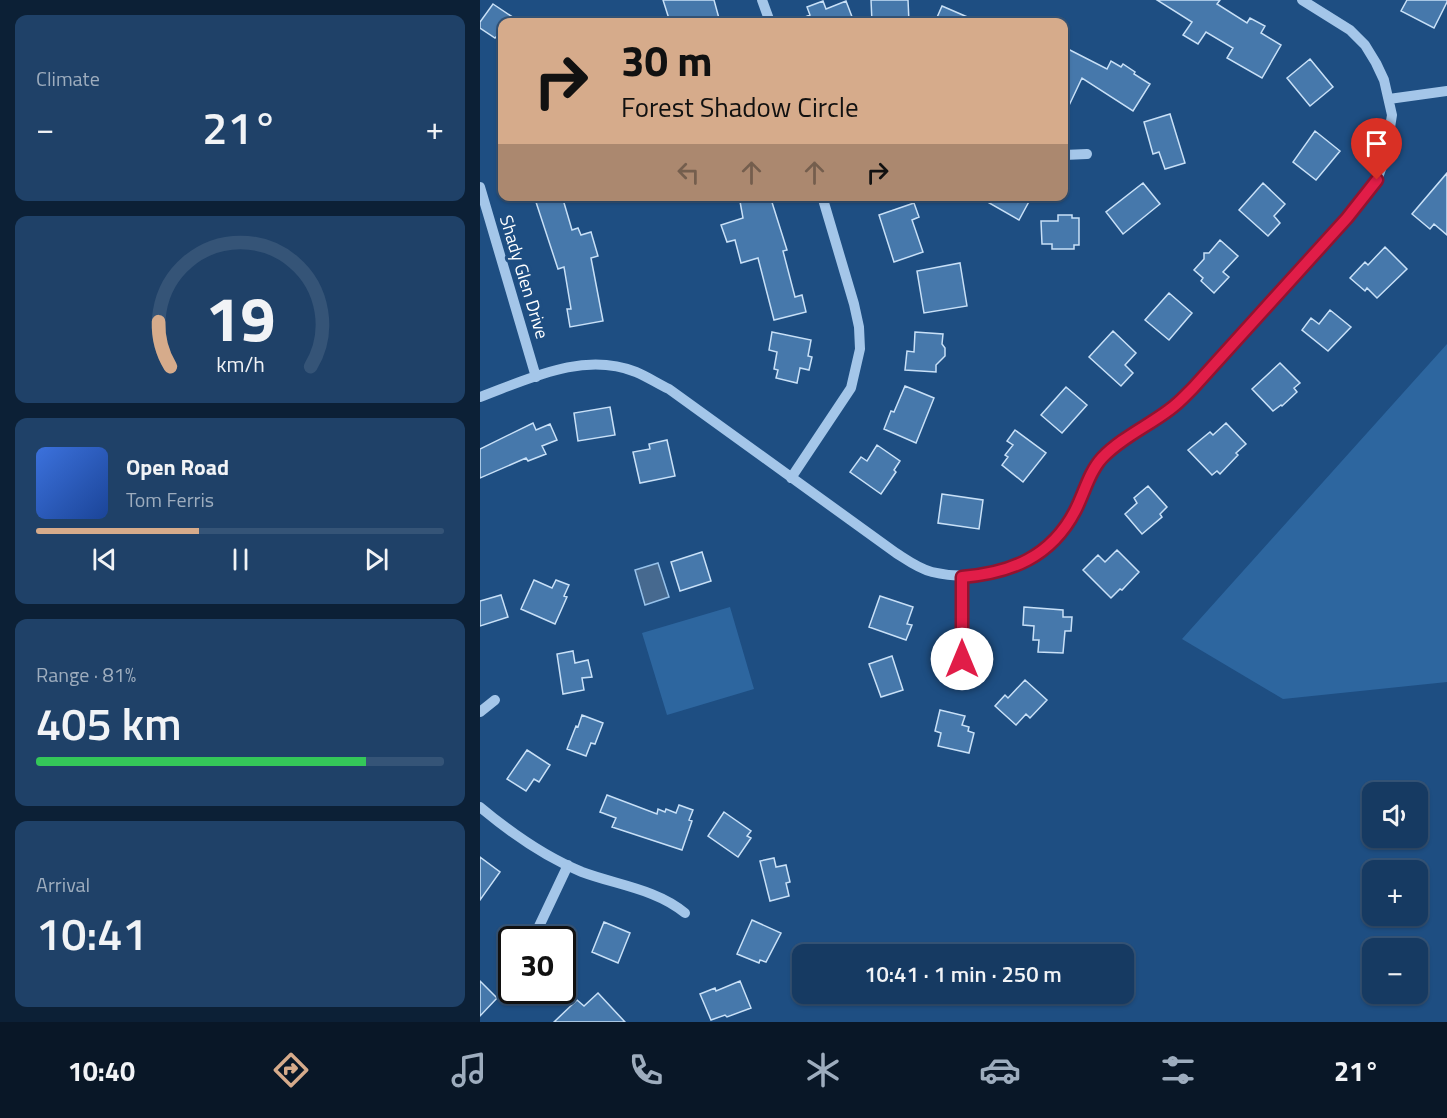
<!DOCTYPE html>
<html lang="en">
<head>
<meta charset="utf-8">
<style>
  :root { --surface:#163a62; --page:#1f4168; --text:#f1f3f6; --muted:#9eadbe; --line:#355477; --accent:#d6ab8b }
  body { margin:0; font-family:"Titillium Web",sans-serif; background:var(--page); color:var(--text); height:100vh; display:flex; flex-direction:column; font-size:22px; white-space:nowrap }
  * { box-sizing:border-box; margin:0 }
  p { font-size:20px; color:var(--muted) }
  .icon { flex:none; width:33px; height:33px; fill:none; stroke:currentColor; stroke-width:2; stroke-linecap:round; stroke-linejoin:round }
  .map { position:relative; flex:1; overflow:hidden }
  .panel { display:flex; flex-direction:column; gap:15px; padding:15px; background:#0c2036; width:480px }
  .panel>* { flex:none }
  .banner { position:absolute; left:18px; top:18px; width:570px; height:183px; border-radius:12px; box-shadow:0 2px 4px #0004,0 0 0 2px var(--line); background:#d6ab8b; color:#111; overflow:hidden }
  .fabs { position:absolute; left:882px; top:782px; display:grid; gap:12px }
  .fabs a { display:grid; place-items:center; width:66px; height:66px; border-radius:12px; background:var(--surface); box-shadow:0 2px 4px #0004,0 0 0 2px var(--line); font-size:30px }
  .speed { position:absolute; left:18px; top:926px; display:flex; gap:12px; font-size:30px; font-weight:700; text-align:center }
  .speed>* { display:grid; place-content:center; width:78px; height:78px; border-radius:50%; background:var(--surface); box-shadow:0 2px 4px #0004,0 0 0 2px var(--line); line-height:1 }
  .speed .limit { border:3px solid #111; border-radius:9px; background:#fff; color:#111 }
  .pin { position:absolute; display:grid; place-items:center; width:51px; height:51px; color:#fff; margin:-62px -26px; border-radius:50% 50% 50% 0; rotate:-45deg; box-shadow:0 0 6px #0007 }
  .pin .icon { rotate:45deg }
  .me { position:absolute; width:66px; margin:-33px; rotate:0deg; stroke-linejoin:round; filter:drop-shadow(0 0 4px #0008) }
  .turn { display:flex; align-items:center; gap:21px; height:126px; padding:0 24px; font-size:27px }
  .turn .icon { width:78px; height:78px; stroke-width:2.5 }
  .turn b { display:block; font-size:42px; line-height:51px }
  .lanes { display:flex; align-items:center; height:57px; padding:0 24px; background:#0003; justify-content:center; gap:30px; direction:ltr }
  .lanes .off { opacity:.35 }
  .big { font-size:45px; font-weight:600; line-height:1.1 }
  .panel .widget { flex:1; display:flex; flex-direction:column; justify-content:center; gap:9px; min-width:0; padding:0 21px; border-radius:12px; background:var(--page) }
  .panel .dial { align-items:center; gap:0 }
  .dial svg { height:156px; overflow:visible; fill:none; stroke:var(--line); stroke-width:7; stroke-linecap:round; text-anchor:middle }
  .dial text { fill:var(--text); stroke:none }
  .song { display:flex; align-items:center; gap:18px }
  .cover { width:72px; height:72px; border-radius:9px; background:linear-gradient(135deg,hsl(220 70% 55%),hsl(220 70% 35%)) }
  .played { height:6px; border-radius:3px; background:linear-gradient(90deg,var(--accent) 40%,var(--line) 40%) }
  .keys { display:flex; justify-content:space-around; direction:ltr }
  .heat { display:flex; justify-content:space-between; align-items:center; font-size:33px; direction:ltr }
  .charge { height:9px; border-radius:4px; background:linear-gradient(90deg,#34c759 81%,var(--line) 0) }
  .trip { position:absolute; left:312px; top:944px; width:342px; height:60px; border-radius:12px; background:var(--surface); box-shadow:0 2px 4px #0004,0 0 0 2px var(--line); font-weight:600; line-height:60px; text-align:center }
  .tab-bar { display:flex; height:96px; justify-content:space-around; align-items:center; background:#091727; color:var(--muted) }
  .tab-bar .icon { width:42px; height:42px }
  .tab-bar .current { color:var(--accent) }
  .tab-bar b { font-size:27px; color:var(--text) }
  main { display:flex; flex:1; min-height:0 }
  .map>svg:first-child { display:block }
  .green { fill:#2d669f }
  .water { fill:#46698f; stroke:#97c2eb; stroke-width:1.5 }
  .building { fill:#4678ab; stroke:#c8e0f7; stroke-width:1.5 }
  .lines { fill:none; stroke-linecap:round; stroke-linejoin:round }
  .minor { stroke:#a4c6e9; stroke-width:10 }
  .route-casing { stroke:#92132f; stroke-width:15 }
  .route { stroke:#e11d48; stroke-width:10 }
  .labels { text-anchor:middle; stroke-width:6; stroke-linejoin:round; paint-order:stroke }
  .street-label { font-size:18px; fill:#fff; stroke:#1e4e82 }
</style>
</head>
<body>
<main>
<section class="panel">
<div class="widget"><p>Climate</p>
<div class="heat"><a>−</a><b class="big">21°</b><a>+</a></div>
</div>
<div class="widget dial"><svg viewBox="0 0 100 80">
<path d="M14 69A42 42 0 1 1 86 69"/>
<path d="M14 69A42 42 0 0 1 8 46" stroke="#d6ab8b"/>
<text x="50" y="56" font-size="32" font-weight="700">19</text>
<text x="50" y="72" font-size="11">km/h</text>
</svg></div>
<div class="widget">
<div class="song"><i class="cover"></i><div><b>Open Road</b><p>Tom Ferris</p></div></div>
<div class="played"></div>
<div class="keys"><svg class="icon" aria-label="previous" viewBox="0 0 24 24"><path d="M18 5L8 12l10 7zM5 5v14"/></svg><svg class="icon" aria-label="pause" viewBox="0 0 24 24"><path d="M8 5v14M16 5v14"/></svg><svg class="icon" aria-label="next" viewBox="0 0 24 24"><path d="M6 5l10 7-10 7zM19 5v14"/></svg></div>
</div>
<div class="widget"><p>Range · 81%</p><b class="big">405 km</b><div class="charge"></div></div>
<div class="widget"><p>Arrival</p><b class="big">10:41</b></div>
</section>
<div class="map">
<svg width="967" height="1022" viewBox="0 0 967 1022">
  <rect width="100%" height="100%" fill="#1e4e82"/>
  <path class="green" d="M967,344v338l-164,17 -101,-60z
    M250,607l24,82 -87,26 -25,-82z"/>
  <path class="water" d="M178,563l11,34 -24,8 -10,-35z"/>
  <path class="building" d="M183,0h51l6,22h-50z
    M391,0h37l1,22h-37z
    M677,0h63l-3,4 30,19 3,-5 15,8 -4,7 20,12 -19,33 -35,-20 6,-10 -27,-16 -8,12 -15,-9 9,-13z
    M927,0h40v2l-13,26 -33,-17z
    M343,1l3,8 20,-8 8,21h-61l17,-7 -3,-8z
    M13,4l27,18h-18v18l-5,-4 -2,2 -15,-10v-6z
    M462,6l37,16h-44z
    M584,47l43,22 4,-8 10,6 2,-3 12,8 -1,2 16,10 -17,27 -51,-33 -18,38z
    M830,59l23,28 -23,19 -23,-28z
    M690,114l15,49 -20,6 -6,-17 -6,2 -9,-32z
    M835,131l25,20 -24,29 -23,-18z
    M967,173v62l-13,-11 -4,5 -18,-15z
    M663,183l17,21 -37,30 -17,-22z
    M783,183l22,21 -11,12 6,7 -12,13 -29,-26z
    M54,196h28l10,34 6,-2 3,7 10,-3 7,24 -7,2 12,63 -33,6 -3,-18h4l-7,-42 -6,2z
    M259,196h31l17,54 -4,1 12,46 7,-2 4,17 -32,8 -16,-62 -17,5 -6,-23 -8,2 -6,-17 22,-7z
    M497,196h55l-13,24z
    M434,203l5,14 -7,3 11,32 -29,10 -15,-47z
    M578,215h14v3h7v27h-5v4h-22v-5h-10l-1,-23h17z
    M740,240l18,16 -15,16 6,5 -15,16 -13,-12 2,-3 -9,-8 10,-11v-6h5z
    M905,247l22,22 -30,29 -10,-10 -2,3 -15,-13 15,-16 3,3z
    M480,263l7,43 -43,7 -7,-42z
    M689,293l23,20 -23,27 -24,-20z
    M850,310l21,17 -23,24 -26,-21 9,-12 8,6z
    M633,331l23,22 -11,12 8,8 -12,13 -32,-29z
    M292,332l39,8 -3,16 4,1 -3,13 -9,-2 -3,15 -21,-5 2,-8 -4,-1 3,-17 -8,-2z
    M435,332l28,2 -1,10 3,4v8l-9,9v7l-31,-2 2,-19 7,1z
    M800,363l20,20 -6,5 3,4 -15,14 -1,-1 -8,6 -21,-22z
    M425,386l29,12 -18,45 -32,-14 7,-18 3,1z
    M586,387l21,18 -25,28 -21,-18z
    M130,407l5,28 -37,6 -4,-28z
    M53,423l3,7 14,-6 7,16 -15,6 4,8 -18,7 -2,-3 -46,20v-29z
    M746,423l20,21 -10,9 2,2 -18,19 -3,-3 -5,4 -24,-25 22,-18 3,3z
    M535,430l31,23 -23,29 -21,-17 6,-8 -3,-2 8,-10 -6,-4z
    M187,440l8,36 -35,7 -7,-31 17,-3 -1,-5z
    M397,445l23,16 -6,9 2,2 -15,22 -31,-22 11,-15 6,4z
    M668,486l19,21 -7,7 2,3 -20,17 -17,-20 12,-11 -3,-5z
    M462,494l41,6 -4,29 -41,-6z
    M637,550l22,22 -17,18 -2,-1 -9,9 -28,-28 15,-15 7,7z
    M222,552l9,29 -31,10 -9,-29z
    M54,580l18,8 4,-8 13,5 -5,11 3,1 -12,27 -34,-15z
    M21,595l7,22 -28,9v-25z
    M400,596l33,11 -6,17 5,1 -6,15 -37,-13z
    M544,607l39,3v7h9l-1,14h-6l-2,22 -25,-1 1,-12h-6l1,-14 -11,-1z
    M93,651l2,12 13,-3 4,17 -10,1 2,12 -21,4 -6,-40z
    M412,656l11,34 -22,7 -12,-33z
    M545,680l22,20 -17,18 -4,-4 -10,11 -21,-19 10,-11 3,3z
    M460,710l25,6 -3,9 7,2 -1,4 6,2 -5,20 -31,-7 3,-13 -6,-2z
    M102,715l21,8 -8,21 -4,-1 -5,13 -19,-7 9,-23 2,1z
    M47,750l23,15 -11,17 -5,-3 -8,12 -19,-12z
    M127,795l50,19 1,-5 7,3 1,-3 10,4 3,-8 14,5 -4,10 3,1 -10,29 -70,-23 4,-9 -16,-6z
    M244,812l27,19 -4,5 4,2 -13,19 -30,-21z
    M0,857l20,15 -20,28z
    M294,858l2,9 10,-2 4,17 -4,1 3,13 -19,5 -10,-40z
    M272,920l29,13 -15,29 -6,-2 -1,3 -22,-9z
    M124,922l26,11 -12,30 -26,-11z
    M0,981l17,17 -17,18z
    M260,981l11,27 -24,9 -2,-2 -14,5 -11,-26 15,-6 1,3z
    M118,993l27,29h-71l23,-22 7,6z"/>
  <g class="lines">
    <path class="minor" d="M282,0l8,22
      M909,99l58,-8
      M584,155l23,-1
      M0,187l56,190
      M0,397c49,-18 103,-46 156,-25 12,5 22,12 33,17l227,164c11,7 23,16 36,19 47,11 107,-3 135,-46 13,-20 20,-51 36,-68 19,-20 45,-32 66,-48 9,-6 16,-15 24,-22l154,-170 30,-38 8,-22 7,-43 -8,-35 -8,-17 -11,-18 -15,-15 -48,-30
      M311,478l60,-90 9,-39 -1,-22 -5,-23 -32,-108
      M482,659v-82
      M0,712l15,-12
      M0,807c31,26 65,50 102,65 35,13 74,17 103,41
      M53,939l35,-74"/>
  </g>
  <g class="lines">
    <g class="route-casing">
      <path id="route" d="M482,659v-82c49,-4 89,-20 113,-66 9,-17 14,-39 27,-53 19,-20 46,-32 67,-48 9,-6 16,-14 24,-22l154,-170 30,-38"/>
    </g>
    <use href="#route" class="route"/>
  </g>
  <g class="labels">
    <g class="street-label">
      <text transform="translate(44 277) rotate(73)" y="6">Shady Glen Drive</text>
    </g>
  </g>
</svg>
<div class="fabs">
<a><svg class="icon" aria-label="sound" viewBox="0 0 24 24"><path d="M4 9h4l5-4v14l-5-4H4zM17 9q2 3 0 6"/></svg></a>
<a>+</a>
<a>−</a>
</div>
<div class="speed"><div class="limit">30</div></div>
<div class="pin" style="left:897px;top:180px;background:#d93025"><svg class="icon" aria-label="arrive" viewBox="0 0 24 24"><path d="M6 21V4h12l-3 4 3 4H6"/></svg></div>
<svg class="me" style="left:482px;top:659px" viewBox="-20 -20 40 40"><circle r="19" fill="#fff"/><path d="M0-13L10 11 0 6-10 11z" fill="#e11d48"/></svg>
<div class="trip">10:41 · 1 min · 250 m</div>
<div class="banner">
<div class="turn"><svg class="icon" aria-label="right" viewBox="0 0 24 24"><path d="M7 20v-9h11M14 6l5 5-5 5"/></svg><div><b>30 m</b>Forest Shadow Circle</div></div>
<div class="lanes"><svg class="icon off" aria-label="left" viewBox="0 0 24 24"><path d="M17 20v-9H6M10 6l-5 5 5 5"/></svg><svg class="icon off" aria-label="ahead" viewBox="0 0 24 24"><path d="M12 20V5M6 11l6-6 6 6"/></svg><svg class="icon off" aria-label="ahead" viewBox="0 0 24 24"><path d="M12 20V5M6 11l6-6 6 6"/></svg><svg class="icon" aria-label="right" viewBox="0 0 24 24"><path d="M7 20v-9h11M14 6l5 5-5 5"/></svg></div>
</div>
</div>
</main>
<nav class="tab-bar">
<b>10:40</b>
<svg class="icon current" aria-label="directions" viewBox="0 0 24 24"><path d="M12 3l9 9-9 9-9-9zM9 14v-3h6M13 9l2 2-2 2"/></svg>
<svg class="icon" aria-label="music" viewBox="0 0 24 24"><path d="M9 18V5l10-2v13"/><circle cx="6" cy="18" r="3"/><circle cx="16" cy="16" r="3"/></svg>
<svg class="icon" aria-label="phone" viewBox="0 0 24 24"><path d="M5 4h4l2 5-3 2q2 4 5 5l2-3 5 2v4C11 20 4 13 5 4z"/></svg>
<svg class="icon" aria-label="climate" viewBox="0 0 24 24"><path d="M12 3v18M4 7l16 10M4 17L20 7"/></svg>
<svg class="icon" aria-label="car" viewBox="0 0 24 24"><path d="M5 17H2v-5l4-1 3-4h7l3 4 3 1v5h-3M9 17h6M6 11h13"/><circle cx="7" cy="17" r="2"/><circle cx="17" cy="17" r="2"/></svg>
<svg class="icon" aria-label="filters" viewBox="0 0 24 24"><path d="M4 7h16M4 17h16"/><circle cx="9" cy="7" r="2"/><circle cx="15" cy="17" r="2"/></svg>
<b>21°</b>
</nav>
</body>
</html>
